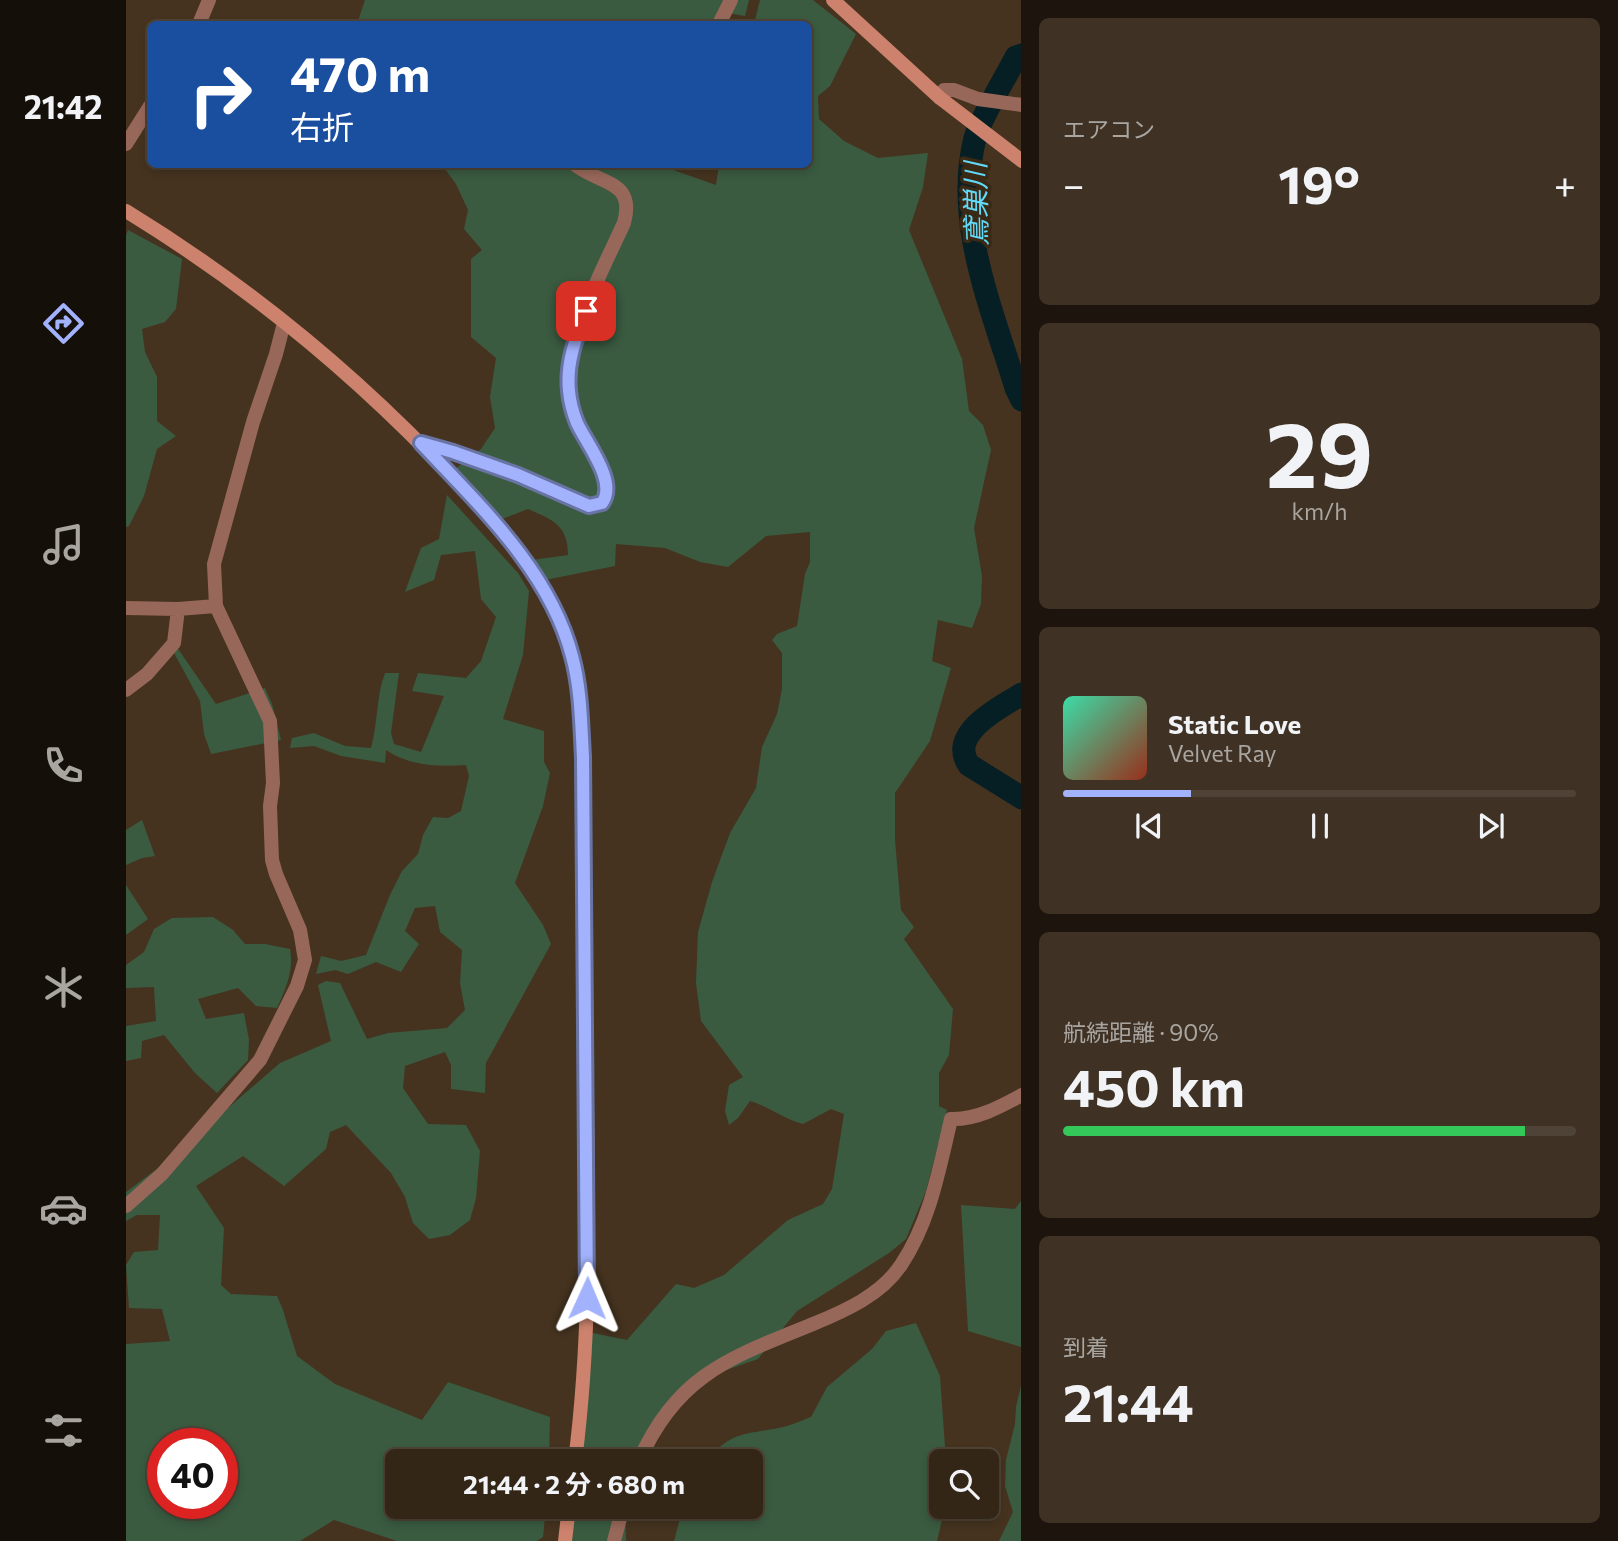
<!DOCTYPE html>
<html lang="ja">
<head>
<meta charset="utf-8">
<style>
  :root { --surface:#342617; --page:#3f3224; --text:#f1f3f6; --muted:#a9a5a1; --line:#4e4336; --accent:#a2b2fd }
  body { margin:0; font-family:Commissioner,"Noto Sans JP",sans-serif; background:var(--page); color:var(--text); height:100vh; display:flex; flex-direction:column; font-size:26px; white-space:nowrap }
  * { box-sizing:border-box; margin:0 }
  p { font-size:23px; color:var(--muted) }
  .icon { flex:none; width:38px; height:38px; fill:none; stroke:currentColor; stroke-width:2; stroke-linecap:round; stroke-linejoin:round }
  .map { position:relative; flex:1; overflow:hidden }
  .details { display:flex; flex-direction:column; gap:18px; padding:18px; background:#1d150d; width:597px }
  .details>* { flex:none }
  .banner { position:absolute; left:21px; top:21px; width:665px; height:147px; border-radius:10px; box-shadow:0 4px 10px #0003,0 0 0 2px var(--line); background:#1a4fa0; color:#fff; overflow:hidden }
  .buttons { position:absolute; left:803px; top:1449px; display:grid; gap:14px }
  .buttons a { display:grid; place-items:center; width:70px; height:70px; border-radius:10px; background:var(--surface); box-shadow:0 4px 10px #0003,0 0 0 2px var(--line); font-size:35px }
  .speed { position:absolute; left:21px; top:1428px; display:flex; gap:14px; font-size:35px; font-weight:700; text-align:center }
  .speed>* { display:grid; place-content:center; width:91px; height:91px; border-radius:50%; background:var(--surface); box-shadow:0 4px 10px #0003,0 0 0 2px var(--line); line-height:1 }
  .speed .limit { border:10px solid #d22; background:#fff; color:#111 }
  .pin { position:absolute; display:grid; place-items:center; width:60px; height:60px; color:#fff; margin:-30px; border-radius:14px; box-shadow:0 4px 10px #0006 }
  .me { position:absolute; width:77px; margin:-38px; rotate:1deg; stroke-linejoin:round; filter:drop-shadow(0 0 5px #0008) }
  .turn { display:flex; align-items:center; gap:24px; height:147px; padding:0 28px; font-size:32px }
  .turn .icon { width:91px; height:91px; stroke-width:2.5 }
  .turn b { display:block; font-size:49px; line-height:60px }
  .big { font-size:52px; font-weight:700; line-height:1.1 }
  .details .widget { flex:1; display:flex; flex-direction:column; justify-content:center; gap:10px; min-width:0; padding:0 24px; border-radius:10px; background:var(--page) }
  .details .dial { align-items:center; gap:0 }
  .dial b { font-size:91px; line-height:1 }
  .song { display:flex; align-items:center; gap:21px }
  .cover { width:84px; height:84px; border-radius:10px; background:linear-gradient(135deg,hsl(160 70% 55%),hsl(10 70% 35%)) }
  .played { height:7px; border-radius:4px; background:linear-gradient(90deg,var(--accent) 25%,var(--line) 25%) }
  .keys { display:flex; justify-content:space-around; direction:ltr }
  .heat { display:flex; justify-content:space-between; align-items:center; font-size:38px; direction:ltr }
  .charge { height:10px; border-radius:5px; background:linear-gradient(90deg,#34c759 90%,var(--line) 0) }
  .trip { position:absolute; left:259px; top:1449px; width:378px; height:70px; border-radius:10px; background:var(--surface); box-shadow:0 4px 10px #0003,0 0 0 2px var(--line); font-weight:700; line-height:70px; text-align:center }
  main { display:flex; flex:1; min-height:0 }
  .tab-bar { display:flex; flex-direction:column; width:126px; justify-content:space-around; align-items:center; background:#150f09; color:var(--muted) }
  .tab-bar .icon { width:49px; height:49px }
  .tab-bar .selected { color:var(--accent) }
  .tab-bar b { font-size:32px; color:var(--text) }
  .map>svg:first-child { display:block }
  .green { fill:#3a5b40; fill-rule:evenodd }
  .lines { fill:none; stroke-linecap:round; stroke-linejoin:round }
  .river { stroke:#051f25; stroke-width:23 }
  .street { stroke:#97685a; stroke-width:14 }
  .secondary { stroke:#cc826c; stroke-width:14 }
  .route-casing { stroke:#6974a4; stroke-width:18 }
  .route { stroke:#a2b2fd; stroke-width:12 }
  .labels { text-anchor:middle; stroke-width:7; stroke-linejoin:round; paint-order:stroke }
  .water-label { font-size:28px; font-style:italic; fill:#61d9f7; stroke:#3a2915 }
</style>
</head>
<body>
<main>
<nav class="tab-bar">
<b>21:42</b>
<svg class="icon selected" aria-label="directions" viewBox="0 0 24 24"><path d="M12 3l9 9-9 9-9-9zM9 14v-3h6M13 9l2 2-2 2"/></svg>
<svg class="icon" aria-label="music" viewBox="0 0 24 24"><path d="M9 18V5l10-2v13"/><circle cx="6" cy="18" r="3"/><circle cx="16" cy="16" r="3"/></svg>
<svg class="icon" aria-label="phone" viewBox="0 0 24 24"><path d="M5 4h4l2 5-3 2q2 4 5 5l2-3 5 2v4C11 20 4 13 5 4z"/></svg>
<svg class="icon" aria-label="climate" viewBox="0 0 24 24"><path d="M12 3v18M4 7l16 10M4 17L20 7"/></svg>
<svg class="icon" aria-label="car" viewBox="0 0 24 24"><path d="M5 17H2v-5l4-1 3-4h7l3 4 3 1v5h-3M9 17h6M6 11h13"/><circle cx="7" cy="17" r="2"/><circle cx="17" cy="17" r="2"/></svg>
<svg class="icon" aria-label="filters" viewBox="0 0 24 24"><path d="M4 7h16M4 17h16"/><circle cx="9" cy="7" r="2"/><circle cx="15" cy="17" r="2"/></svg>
</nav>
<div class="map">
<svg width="896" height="1541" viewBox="0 0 896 1541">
  <rect width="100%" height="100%" fill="#45331f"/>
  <path class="green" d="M239,0h384l-4,16 -23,-4 -5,12h-360z
    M634,0h53l43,34 -26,52 -12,10 1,23 25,22 34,17 50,-5 -5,34 -14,43 53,129 7,52 14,14 8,25 -17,78 8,48 -1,28 -9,24 -34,-8 -6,41 19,7 -21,73 -35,52v47l6,70 13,17 -10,12 49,70 -4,46 -10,18v33l8,4 -21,81 -20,48 -17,14 -92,58 -39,48 -72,25 -51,77h-65l18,-129 39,8 49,-56 18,4 30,-13 64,-55 35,-16 9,-15 12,-75 -13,-5 -28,15c-20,-5 -33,-17 -53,-23l-12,17 -9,7 -4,-14 4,-26 14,-8 -42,-56 -5,-38 2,-51 14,-50 18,-49 26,-45 6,-41 15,-33 5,-25v-36l-10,-13 5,-6 20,-8 8,-52 5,-12v-30l-44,4 -38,31 -28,-5 -35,-14 -49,-4 -1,22 -75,15 -8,-21 36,-5c0,-30 -15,-35 -40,-46l-28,11 -49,-48 30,-23 14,-21 -5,-31 6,-39 -25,-21v-78l11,-9 -18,-21 4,-19 -12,-26 -14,-19h217l57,20 3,-20 89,-1v-140h-54z
    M2,230l54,29 -6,50 -11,13 -23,7 3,23 12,25v44l19,15 -19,13 -13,47 -15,30 -3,1v-292z
    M321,495l71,78 11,18 -6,64 -20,64 41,12v31l6,11 -7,33 -28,77 28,42 8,19 -65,119 -1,30 -34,-4v-24l-6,-13 -40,14 -2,22 25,36 38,1 14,26 -4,47 -6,22 -20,15 -21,4 -16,-16 -8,-26 -14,-24 -45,-48 -16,7 -4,17 -42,37 -41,-30 -47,30 28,42 -3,57 10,9 46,2 6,14 14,46 38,28 87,36 26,-38 102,35 -1,44h-152v46h149l-3,30 -6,4h-140l-63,-21 -34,21h-174v-197l44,-3 -8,-32 -33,-1 -3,-43 8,-13 24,-2 2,-35h-23l-11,6v-29l32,-24 122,-105 51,-22 -13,-56 8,-4 14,2 27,56 21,-6 59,-5 18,-18 -5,-27 2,-33 -22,-18 -5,-26 -20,2 -10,23 14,13 -18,28 -25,-10 -28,12 -13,-4 -19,4 5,-18 20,5 25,-6 24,-60 12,-24 16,-17 5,-19 10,-18 15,1 13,-7 8,-35 -3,-11c-28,2 -56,1 -80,-15l-1,13 -44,-7 -27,-10 -24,2 2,-10 22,-5 31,13 26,2c7,-25 5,-51 14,-75h14l-8,60 3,11 27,8 23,-56 -32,-5 6,-18 48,5 15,-17 15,-44 -15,-18 -6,-48 -34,4 -7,25 -29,12 16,-44 18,-9zM37,1444h59v59h-59z
    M48,643l42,61 49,-16 7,16 9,36 -70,14 -7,-20 -4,-33 -27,-50z
    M16,820l13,36 -13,2 -16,7v-35z
    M0,885l22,34 -22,16z
    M87,917l20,13 12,14h20l25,5c4,22 -4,39 -13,59l-21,-2 -18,-18 -40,11 8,20 38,-6 5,27 -1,20 -31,33 -22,-20 -31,-38 -22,6 -1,17 -15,3v-35l30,-5 -2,-34 -28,1v-23l18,-13 10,-23 18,-11z
    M895,1201v146l-53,-16 -7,-126 54,4z
    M790,1323l24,53 6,85h-4v46h3l-8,34h-263l9,-34h68v-46h-44c22,-29 39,-27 72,-33 11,-2 21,-7 32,-11l16,-30 45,-38 14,-18z
    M895,1386v155h-22l14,-29 -8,-26 1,-26 9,-36 1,-17z
    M438,1507h61l1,34h-67z"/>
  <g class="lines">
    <path class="river" d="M896,55l-6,2c-11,22 -35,60 -41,81 -21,84 17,171 41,250l6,12
      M896,694c-22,13 -75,40 -53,71l53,33"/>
    <path class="street" d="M73,24l10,-24
      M593,24l12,-24
      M814,98l4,-8h10l24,9 44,6
      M0,144l24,-38
      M295,443l32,9 65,23 71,31 9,-1 8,-7c6,-25 -32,-72 -37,-104 -7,-50 34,-125 55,-171 12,-44 -25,-38 -50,-59
      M0,608l52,1 38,-3
      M0,690l21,-16 27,-31 4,-34
      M0,1206l36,-32 98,-114 37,-74 8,-26 -5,-30 -24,-56 -4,-14 -2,-54 3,-23 -3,-62 -54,-115 -2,-42 39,-142 23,-68 8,-31
      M513,1461c38,-87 93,-104 174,-137 32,-13 68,-29 88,-59 29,-43 38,-95 50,-146 25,1 49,-12 71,-24
      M488,1541l9,-34"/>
    <path class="secondary" d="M707,0l107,98 82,63
      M0,211c121,74 234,167 331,271 37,39 76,81 99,130 22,47 25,95 27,145 2,117 3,233 4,350 2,118 3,237 -12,354
      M439,1541l4,-34"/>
  </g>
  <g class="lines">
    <g class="route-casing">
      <path id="route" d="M460,311c-10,27 -20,51 -17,80 1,11 4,22 8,32 9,20 41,59 25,80l-13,3 -71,-31 -65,-23 -32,-9c58,62 129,128 151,213 9,33 9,67 11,101l4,541"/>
    </g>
    <use href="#route" class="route"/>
  </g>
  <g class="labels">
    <g class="water-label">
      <text transform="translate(850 204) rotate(-91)" y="10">鳶巣川</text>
    </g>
  </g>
</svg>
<div class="buttons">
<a><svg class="icon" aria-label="search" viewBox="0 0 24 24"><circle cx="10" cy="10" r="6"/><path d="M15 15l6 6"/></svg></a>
</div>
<div class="speed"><div class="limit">40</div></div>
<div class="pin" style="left:460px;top:311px;background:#d93025"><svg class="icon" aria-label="arrive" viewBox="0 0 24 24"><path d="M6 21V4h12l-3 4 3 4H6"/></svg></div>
<svg class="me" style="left:461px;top:1298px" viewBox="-20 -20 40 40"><path d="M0-17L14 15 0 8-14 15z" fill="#a2b2fd" stroke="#fff" stroke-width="4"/></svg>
<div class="trip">21:44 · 2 分 · 680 m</div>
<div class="banner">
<div class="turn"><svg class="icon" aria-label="right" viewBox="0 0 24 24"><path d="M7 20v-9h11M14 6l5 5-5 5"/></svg><div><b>470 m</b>右折</div></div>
</div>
</div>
<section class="details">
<div class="widget"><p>エアコン</p>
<div class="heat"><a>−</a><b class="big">19°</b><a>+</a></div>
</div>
<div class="widget dial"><b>29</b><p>km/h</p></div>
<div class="widget">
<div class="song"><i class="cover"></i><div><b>Static Love</b><p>Velvet Ray</p></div></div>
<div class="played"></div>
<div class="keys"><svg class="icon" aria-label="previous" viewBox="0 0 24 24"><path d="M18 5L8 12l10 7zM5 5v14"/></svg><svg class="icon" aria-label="pause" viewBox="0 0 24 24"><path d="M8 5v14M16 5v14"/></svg><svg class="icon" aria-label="next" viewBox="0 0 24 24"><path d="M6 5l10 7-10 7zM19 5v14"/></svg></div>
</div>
<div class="widget"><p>航続距離 · 90%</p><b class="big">450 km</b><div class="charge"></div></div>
<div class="widget"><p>到着</p><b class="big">21:44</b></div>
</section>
</main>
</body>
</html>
